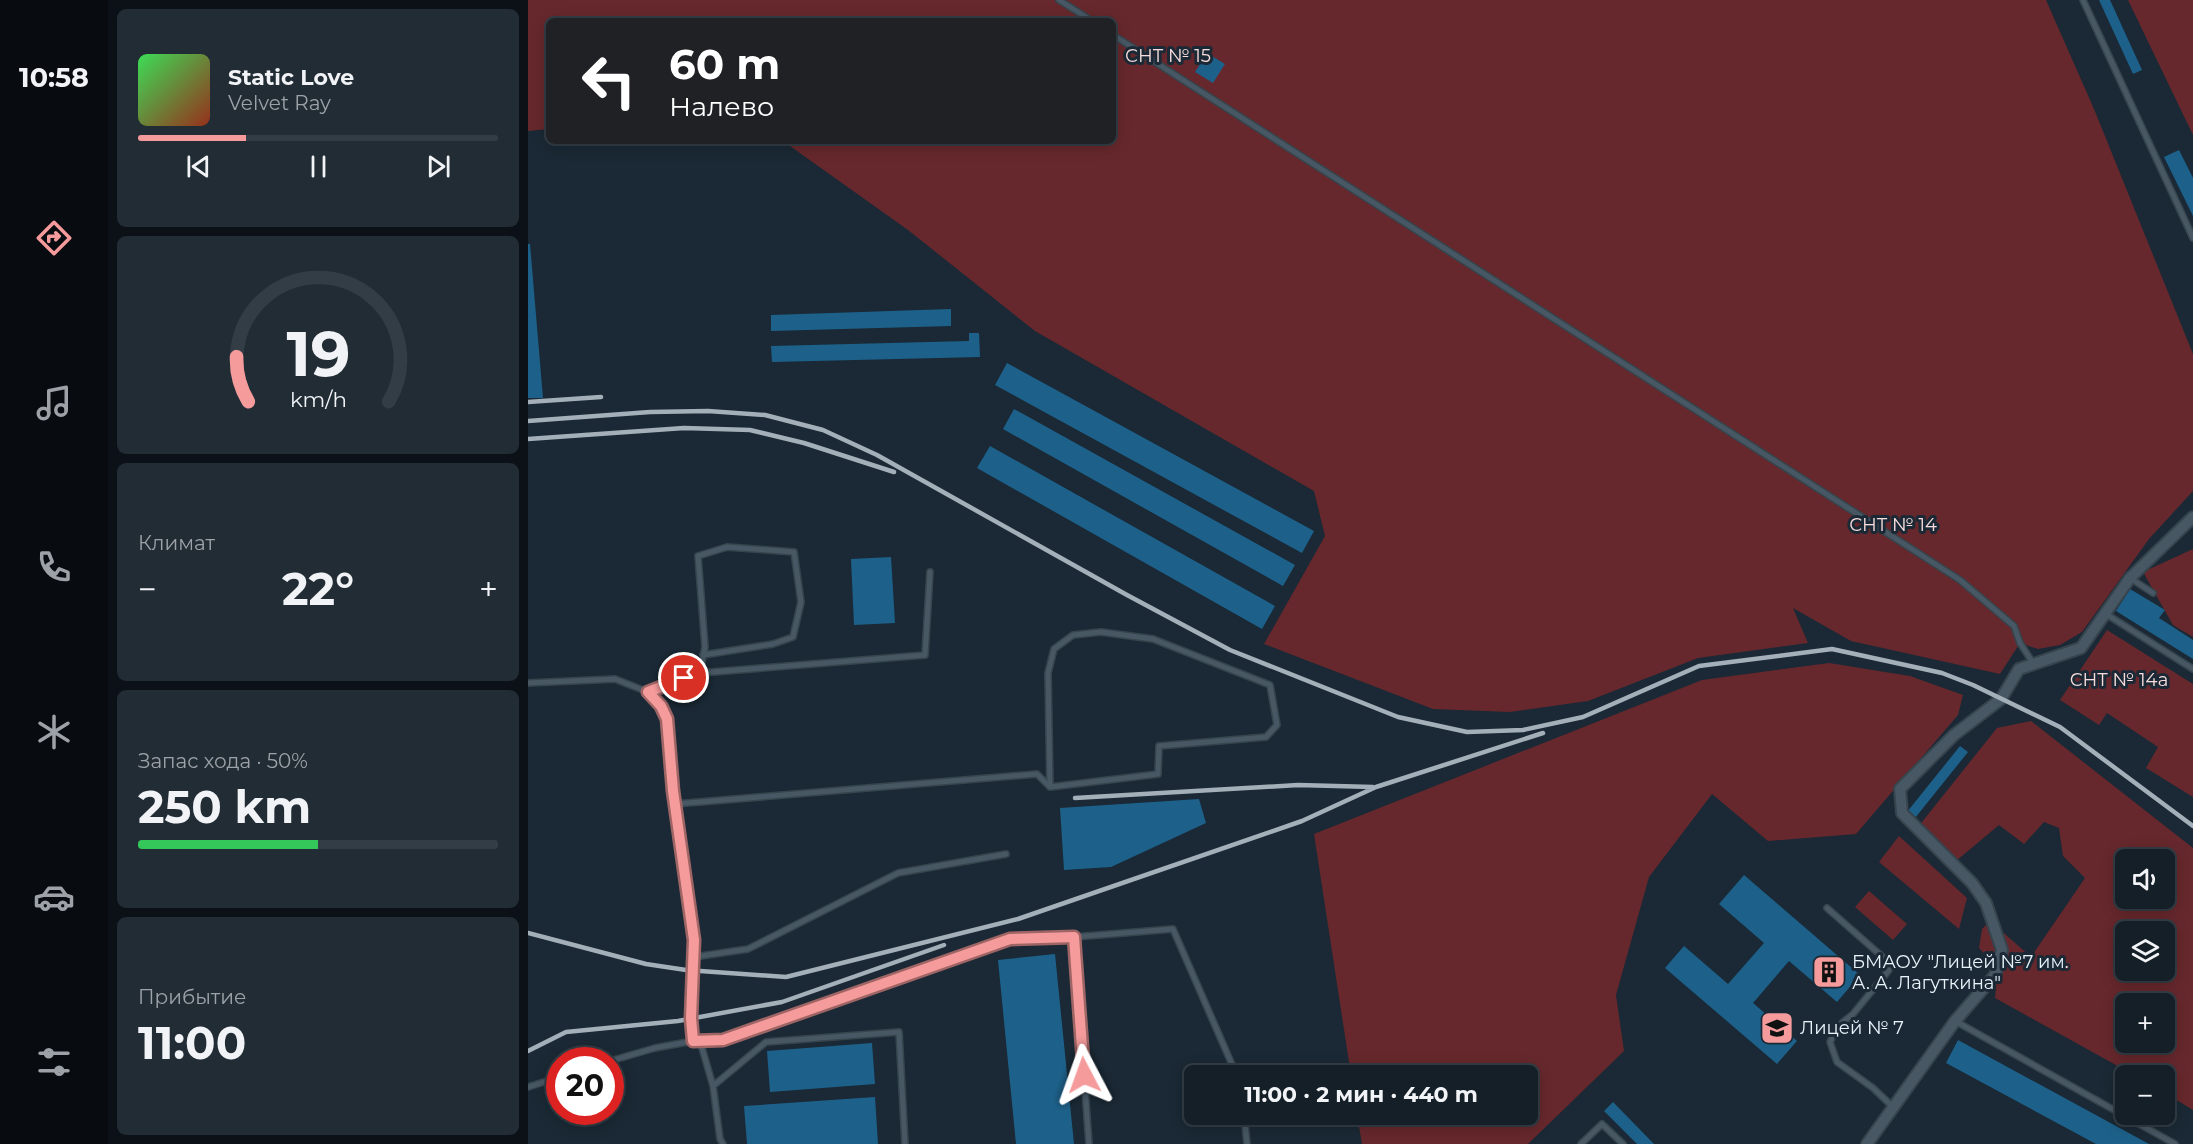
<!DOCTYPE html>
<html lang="ru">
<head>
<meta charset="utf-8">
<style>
  :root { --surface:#141f28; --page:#212c34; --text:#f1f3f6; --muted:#9da2a8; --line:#333d45; --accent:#f59b9c }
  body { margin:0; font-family:Montserrat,sans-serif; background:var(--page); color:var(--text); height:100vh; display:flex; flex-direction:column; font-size:22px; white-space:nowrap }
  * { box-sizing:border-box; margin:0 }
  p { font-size:20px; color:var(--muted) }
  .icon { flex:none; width:33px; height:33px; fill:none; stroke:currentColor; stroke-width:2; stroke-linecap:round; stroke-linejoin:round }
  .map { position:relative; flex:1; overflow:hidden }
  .drawer { display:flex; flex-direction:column; gap:9px; padding:9px; background:#0b1116; width:420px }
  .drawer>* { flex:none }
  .hud { position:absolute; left:18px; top:18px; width:570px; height:126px; border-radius:9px; box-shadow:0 3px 15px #0003,0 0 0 2px var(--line); background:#202124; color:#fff; overflow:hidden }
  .tools { position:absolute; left:1587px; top:849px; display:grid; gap:12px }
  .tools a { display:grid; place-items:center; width:60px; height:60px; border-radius:9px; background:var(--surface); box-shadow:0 3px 15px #0003,0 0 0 2px var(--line); font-size:30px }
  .speed { position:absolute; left:18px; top:1047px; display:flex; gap:12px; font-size:30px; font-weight:700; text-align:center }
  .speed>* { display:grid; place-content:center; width:78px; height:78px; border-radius:50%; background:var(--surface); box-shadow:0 3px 15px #0003,0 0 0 2px var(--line); line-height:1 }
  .speed .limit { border:9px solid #d22; background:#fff; color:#111 }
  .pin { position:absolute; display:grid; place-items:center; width:51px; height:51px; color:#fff; margin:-26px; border:3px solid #fff; border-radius:50%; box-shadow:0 2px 6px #0007 }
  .me { position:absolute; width:66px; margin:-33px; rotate:356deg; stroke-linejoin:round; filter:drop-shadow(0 0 4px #0008) }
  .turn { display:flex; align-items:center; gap:21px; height:126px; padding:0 24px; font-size:27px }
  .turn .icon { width:78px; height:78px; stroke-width:2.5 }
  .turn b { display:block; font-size:42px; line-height:51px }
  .big { font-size:45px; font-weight:700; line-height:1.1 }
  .drawer .widget { flex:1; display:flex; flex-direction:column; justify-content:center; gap:9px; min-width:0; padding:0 21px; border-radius:9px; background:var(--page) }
  .drawer .dial { align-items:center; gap:0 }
  .dial svg { height:156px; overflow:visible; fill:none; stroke:var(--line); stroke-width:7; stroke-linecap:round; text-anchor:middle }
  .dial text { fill:var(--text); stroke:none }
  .song { display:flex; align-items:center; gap:18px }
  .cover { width:72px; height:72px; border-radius:9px; background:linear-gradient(135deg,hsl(130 70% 55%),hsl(10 70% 35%)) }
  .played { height:6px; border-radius:3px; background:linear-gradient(90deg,var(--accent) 30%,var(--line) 30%) }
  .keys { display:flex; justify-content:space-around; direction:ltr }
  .heat { display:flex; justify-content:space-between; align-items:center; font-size:33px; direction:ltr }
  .charge { height:9px; border-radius:4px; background:linear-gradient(90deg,#34c759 50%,var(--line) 0) }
  .trip { position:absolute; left:656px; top:1065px; width:354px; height:60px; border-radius:9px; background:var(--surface); box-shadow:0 3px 15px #0003,0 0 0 2px var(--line); font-weight:700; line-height:60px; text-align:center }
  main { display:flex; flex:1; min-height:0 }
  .tab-bar { display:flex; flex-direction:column; width:108px; justify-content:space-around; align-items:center; background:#080c10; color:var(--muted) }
  .tab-bar .icon { width:42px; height:42px }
  .tab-bar .selected { color:var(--accent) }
  .tab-bar b { font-size:27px; color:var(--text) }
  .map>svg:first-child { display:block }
  .green { fill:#66282c; fill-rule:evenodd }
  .building { fill:#1d618a }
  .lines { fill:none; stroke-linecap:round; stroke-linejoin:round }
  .service-casing { stroke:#36444d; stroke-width:8 }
  .minor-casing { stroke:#36444d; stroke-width:14 }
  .service { stroke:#475864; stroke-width:5 }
  .minor { stroke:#475864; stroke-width:10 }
  .rail { stroke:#a4b0b9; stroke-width:4.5 }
  .route-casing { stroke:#9f6565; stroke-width:15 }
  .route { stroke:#f59b9c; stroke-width:10 }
  .labels { text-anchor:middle; stroke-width:6; stroke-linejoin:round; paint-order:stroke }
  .park-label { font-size:18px; fill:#f8dddc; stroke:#1a2935 }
  .poi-label { font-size:18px; fill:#e8f3fa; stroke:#1a2935; text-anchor:start }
</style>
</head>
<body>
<main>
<nav class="tab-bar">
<b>10:58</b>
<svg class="icon selected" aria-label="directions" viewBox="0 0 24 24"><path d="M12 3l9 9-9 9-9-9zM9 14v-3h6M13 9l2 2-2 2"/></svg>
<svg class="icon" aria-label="music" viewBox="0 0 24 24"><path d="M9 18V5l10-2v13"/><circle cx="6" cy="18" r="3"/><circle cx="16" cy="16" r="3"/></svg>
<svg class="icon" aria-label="phone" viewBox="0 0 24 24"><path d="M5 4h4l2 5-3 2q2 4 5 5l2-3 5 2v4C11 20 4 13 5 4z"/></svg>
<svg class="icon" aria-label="climate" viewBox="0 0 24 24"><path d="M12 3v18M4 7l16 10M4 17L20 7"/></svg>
<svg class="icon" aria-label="car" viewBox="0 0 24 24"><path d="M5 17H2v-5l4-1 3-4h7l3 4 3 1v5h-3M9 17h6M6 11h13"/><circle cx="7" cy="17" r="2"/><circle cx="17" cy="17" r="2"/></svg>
<svg class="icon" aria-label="filters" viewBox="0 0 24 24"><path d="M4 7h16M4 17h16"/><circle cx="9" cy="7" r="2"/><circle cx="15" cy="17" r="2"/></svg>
</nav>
<section class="drawer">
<div class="widget">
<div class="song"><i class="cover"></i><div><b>Static Love</b><p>Velvet Ray</p></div></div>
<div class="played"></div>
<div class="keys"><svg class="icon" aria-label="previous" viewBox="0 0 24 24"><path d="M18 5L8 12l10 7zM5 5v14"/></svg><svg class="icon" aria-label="pause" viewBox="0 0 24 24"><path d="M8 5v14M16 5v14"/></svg><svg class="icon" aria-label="next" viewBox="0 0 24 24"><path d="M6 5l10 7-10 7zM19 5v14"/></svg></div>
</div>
<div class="widget dial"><svg viewBox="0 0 100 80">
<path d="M14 69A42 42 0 1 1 86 69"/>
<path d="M14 69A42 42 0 0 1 8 46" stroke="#f59b9c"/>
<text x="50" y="56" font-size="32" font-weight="700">19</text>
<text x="50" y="72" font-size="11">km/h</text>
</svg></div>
<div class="widget"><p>Климат</p>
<div class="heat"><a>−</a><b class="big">22°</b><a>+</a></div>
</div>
<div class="widget"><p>Запас хода · 50%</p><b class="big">250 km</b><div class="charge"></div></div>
<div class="widget"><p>Прибытие</p><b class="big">11:00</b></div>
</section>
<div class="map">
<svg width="1665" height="1144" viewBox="0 0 1665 1144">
  <rect width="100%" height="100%" fill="#1a2935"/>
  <path class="green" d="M0,0h1518l48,109 99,245v137l-44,48 -67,93 -22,13 -22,4 -18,-6 -20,31 -149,-33 -58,-33 15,35 -110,15 -110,43 -78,11 -77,-3 -169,-65 61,-108 -11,-45 -279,-160 -127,-101 -125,-89h330v-120h-564v108l-21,2z
    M1600,0h65v135z
    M1665,549v88l-20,-12 -30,-53z
    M1579,630l86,54v113l-47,-29 12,-21 -51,-34 -8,12 -39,-25z
    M1301,663l81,13 53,19 -5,20 -102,119 -88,7 -56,-47 -63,83 -33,118 8,56 -96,93h-166l-5,-29 170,-1v-38l-176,-1 -37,-241 388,-154z
    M1503,721l162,127v262l-28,-17 -1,-17 -30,-1 -139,-77 3,-30 -19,-20 3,-19 8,-8 41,36 54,-79 -22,-22 -4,-28 -15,-6 -20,22 -25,-19 -43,36 -38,-34 79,-99zM1598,860h38v38h-38zM1598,932h38v38h-38zM1598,1004h38v38h-38z
    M1371,836l68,62 -8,31 -80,-67z
    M1341,891l38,33 -14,16 -38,-33z"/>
  <path class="building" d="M1571,0h11l32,70 -9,4z
    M679,53l18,11 -12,19 -18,-11z
    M1651,150l14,28v38l-29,-59z
    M0,244h2l13,154h-15z
    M423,309v17l-180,5v-16z
    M441,333h10l1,24 -208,5 -1,-16 198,-5z
    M479,363l307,168 -12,22 -307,-168z
    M486,409l281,156 -12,21 -280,-157z
    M462,446l285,160 -13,23 -285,-161z
    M363,557l4,66 -41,2 -3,-66z
    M1602,589l35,21 -6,8 34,22v19l-77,-48z
    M1432,746l8,6 -53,66 -8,-6z
    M671,799l7,24 -95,44 -47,3 -4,-62z
    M1216,875l116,100 -23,27 -48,-41 -36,42 44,38 -20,23 -112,-96 19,-22 44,38 36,-41 -45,-39z
    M527,954l19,190h-58l-18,-184z
    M1430,1040l191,104h-53l-150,-81z
    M344,1043l3,41 -105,8 -3,-41z
    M347,1097l3,47h-131l-3,-38z
    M1085,1102l41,42h-17l-33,-33z"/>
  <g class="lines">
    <g class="service-casing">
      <path id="service" d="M531,0l33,21
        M1555,0l110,238
        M585,35l847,545 54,46 6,17 13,20
        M1602,578l23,15
        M1578,614l87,55
        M172,673l5,-26 -7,-91 29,-9 67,5 7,50 -8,35 -20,7 -70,11
        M0,683l87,-4 33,13 13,14 6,13 6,72 22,149 -4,78 2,23 -38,7 -45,13
        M120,692l21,-9 31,-10 225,-18 5,-83
        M147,804l362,-30 13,13 108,-13 1,-28 107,-9 11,-12 -7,-40 -117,-46 -52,-7 -28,3 -19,14 -6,24 2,114
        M1299,908l58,51 4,11 -36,44 -16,13 -7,15 7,20 36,26 20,19
        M546,937l15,207
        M166,957l54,-8 150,-76 108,-19
        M1427,1021l220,123
        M165,1041l29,-1 288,-101 64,-2 99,-8 64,147
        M172,1041l13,45 7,53 3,5
        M185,1086l53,-44 133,-10 6,112
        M0,1087l32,-10
        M716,1114l3,30
        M1053,1144l21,-20 21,20"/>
    </g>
    <g class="minor-casing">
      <path id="minor" d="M1339,1144l88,-123 40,-46 7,-25 -16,-47 -14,-20 -70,-70 -2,-24 54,-54 47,-36 18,-30 62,-21 49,-70 63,-61"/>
    </g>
    <use href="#service" class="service"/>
    <use href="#minor" class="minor"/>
    <path class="rail" d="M0,402l73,-5
      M0,421l122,-9 58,-1 57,4 58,15 54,25 250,140 103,55 168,67 69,15 56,-2 60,-13 116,-51 133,-17 110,24 31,12 87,42 133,99
      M0,439l156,-11 66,2 54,13 90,29
      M547,798l223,-13 75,2
      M0,933l118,31 40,6 100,7 232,-58 284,-98 74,-34 167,-54
      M0,1051l38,-19 112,-11 104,-19 162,-57"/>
  </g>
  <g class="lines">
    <g class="route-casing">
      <path id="route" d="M156,678l-36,14 13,14 6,13 6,72 21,149 -3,78 2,23 30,-1 287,-101 64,-2 10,138"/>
    </g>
    <use href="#route" class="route"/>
  </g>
  <defs>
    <g id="building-square" transform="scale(1.725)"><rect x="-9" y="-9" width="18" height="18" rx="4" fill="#f59b9c" stroke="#1a2935"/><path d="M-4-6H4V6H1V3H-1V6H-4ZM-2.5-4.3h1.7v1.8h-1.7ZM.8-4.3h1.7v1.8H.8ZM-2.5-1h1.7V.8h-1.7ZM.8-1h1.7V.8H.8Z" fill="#111"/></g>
    <g id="school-square" transform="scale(1.725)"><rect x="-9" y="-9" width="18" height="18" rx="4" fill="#f59b9c" stroke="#1a2935"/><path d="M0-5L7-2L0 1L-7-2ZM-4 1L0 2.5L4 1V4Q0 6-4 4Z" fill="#111"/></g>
  </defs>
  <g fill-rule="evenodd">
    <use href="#building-square" x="1301" y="972"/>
    <use href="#school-square" x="1249" y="1028"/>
  </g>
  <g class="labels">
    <g class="park-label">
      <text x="640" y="62">СНТ № 15</text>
      <text x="1365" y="531">СНТ № 14</text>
      <text x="1591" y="686">СНТ № 14а</text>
    </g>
    <g class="poi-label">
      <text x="1324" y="968">БМАОУ "Лицей №7 им.<tspan x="1324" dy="21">А. А. Лагуткина"</tspan></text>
      <text x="1272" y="1034">Лицей № 7</text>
    </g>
  </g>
</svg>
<div class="tools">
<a><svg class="icon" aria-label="sound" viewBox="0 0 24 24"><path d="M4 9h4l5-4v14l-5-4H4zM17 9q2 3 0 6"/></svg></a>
<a><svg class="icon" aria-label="layers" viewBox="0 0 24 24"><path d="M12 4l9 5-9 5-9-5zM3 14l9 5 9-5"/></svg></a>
<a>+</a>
<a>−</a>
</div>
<div class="speed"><div class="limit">20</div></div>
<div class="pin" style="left:156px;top:678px;background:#d93025"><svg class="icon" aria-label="arrive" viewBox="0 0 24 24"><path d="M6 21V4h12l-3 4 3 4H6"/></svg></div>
<svg class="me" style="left:556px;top:1075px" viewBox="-20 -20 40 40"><path d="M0-17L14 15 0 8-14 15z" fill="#f59b9c" stroke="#fff" stroke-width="4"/></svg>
<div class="trip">11:00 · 2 мин · 440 m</div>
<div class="hud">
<div class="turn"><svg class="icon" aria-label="left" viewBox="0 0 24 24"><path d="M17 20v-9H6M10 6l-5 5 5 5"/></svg><div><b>60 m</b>Налево</div></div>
</div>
</div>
</main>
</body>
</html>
